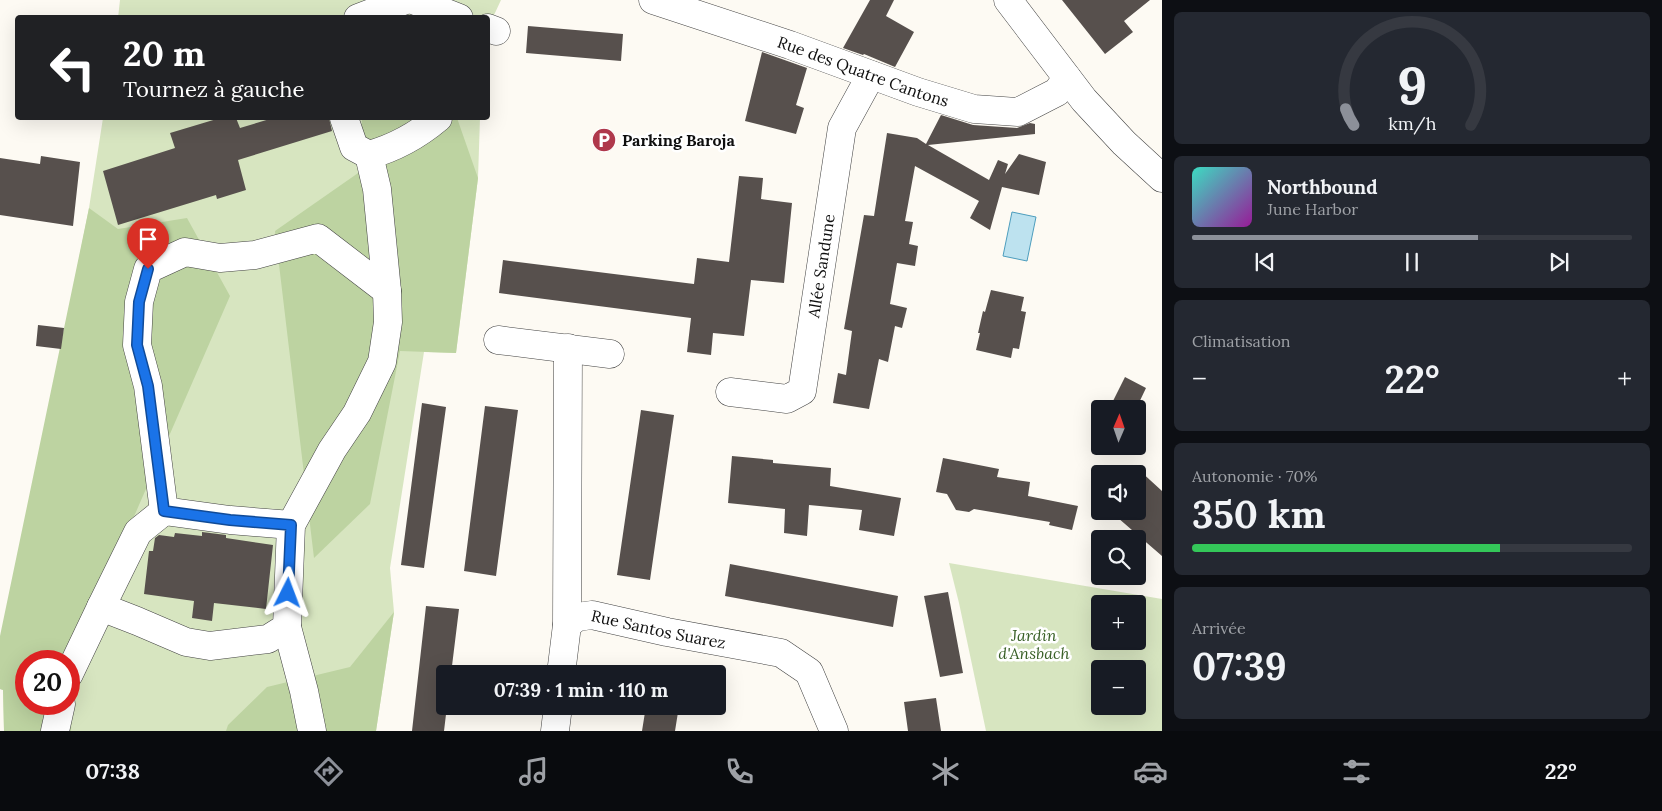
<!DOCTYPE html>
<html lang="fr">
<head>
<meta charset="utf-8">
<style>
  :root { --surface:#171b24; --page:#242831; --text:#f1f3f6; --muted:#9ea1a6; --line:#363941; --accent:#8c9099 }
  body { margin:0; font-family:Lora,serif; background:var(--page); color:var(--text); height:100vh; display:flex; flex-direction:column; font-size:19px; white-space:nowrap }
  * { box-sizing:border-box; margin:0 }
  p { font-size:16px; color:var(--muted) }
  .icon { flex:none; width:28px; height:28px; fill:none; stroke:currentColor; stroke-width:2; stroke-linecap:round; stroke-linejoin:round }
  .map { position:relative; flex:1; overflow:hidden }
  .drawer { display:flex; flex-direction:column; gap:12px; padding:12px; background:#0d0f14; width:500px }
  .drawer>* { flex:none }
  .banner { position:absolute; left:15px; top:15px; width:475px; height:105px; border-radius:5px; box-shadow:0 5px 20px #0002; background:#202124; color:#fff; overflow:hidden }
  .needle { width:32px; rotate:2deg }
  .controls { position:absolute; left:1091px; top:400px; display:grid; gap:10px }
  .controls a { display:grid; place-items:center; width:55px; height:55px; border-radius:5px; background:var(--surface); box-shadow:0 5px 20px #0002; font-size:25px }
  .speed { position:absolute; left:15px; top:650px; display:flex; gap:10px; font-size:25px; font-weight:700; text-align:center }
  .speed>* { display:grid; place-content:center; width:65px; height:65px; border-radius:50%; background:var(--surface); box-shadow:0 5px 20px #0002; line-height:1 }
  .speed .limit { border:8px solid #d22; background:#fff; color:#111 }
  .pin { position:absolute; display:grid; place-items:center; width:42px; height:42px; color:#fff; margin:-51px -21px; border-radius:50% 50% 50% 0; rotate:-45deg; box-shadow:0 0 5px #0007 }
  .pin .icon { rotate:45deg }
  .me { position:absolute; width:55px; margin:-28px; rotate:3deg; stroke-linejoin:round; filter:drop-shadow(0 0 4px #0008) }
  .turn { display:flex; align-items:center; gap:18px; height:105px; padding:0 25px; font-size:22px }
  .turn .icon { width:65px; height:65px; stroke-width:2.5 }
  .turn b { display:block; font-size:35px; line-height:42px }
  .big { font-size:38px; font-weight:800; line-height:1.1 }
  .drawer .tile { flex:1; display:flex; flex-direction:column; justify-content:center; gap:8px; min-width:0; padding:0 18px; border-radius:8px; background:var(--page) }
  .drawer .dial { align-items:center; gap:0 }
  .dial svg { height:130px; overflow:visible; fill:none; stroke:var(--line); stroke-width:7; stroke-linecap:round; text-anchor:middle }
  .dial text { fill:var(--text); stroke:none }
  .song { display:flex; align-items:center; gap:15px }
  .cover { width:60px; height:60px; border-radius:8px; background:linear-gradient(135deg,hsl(170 70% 55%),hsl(300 70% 35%)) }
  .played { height:5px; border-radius:2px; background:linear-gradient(90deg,var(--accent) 65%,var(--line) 65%) }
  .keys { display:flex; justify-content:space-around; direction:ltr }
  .heat { display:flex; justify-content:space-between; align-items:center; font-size:28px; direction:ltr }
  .charge { height:8px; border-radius:4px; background:linear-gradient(90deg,#34c759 70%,var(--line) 0) }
  .trip { position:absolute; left:436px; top:665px; width:290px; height:50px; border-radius:5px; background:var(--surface); box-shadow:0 5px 20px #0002; font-weight:800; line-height:50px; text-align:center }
  .menu { display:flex; height:80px; justify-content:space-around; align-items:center; background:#090b0e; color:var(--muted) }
  .menu .icon { width:35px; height:35px }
  .menu .on { color:var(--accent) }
  .menu b { font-size:22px; color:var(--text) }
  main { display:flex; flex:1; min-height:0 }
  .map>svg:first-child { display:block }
  .green { fill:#d7e5c0; fill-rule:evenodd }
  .forest { fill:#bdd3a1; fill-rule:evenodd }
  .water { fill:#bde2ef; stroke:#4d9dbd }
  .building { fill:#57504d }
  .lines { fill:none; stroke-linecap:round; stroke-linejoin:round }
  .minor-casing { stroke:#424242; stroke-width:29 }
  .minor { stroke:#fff; stroke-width:28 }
  .route-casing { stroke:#114b97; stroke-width:12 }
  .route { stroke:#1a73e8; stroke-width:9 }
  .labels { text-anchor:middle; stroke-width:5; stroke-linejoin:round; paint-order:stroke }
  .street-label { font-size:16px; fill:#0f0f0f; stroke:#fff }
  .poi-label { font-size:16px; font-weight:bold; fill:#0f0f0f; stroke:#fff; text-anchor:start }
  .park-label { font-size:16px; font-style:italic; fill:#396027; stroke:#fff }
</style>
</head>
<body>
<main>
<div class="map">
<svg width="1162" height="731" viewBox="0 0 1162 731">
  <rect width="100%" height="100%" fill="#fdfaf3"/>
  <path class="green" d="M120,0h381l-13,28v-10h-370z
    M103,118h377l-2,60 -22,175 -32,-1 -34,216 4,44 -18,119h-372l-1,-41 -3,-1 61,-339 28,-142zM26,661h43v43h-43z
    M949,563l213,36v132h-176l-27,-128zM1100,604h38v37h-38zM1100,669h38v37h-38z"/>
  <path class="forest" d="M362,118h95l21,60 -22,175 -56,-2 -30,153 -56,54 -39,-327 86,-60z
    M89,208l29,21 69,-11 43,78 -155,356 -4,79h-67l-1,-41 -3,-1v-53zM26,661h43v43h-43z
    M394,612l-18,119h-150l2,-6 39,-38 83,-20z"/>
  <path class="water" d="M1012,212l24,5 -9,44 -24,-5z"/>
  <path class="building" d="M870,0h24l-8,16 28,16 -19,35 -31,-13 -1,1 -20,-7z
    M1062,0h88l-26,21 9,11 -28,22z
    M528,26l95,8 -2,27 -95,-8z
    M762,52l45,16 -11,37 8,3 -8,26 -51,-13z
    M941,115l32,10 44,3 13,-5 5,1v10l-107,11 61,35 9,-20 10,4 -3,10 14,-20 27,8 -7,33 -37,-8 -12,43 -20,-12 9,-17 -64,-35 -10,55 8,1 -4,22 9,2 -3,20 -18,-3 -7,41 17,4 -5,20 -7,-2 -7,36 -9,-3 -10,50 -36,-6 5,-30 8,2 6,-44 -8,-2 20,-114 10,1 13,-83 30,5 9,6z
    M220,118h16l4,10 33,-10h56l3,13 -94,29 8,30 -29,9 -1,-4 -98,30 -15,-54 72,-23 -5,-15z
    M41,156l39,6 -7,64 -73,-11v-57l40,6z
    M739,176l24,2 -2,21 31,4 -8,80 -33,-3 -7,56 -31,-3 -2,22 -24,-3 4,-34 -192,-25 4,-33 191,24 3,-26 32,4z
    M991,290l33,7 -3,14 5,1 -7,37 -6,-1 -2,10 -35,-8 4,-17h-2l5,-22 2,1z
    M38,325l26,3 -3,21 -25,-3z
    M1125,377l21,11 -10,21h-27z
    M422,403l24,4 -22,161 -23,-3z
    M485,406l33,4 -22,166 -32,-5z
    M641,410l33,5 -24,165 -33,-5z
    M732,456l41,4v3l58,5 -1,18 71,12 -7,38 -35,-6 3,-20 -53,-5 -2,31 -23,-3 1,-24 -57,-6z
    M943,458l56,11 -2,8 33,5 -2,14 50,10 -6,24 -23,-5 1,-3 -76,-13 -5,3 -13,-2 -9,-16 -11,-2z
    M1138,469l24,22v65l-52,-45h28z
    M202,532l24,3v3l47,7 -7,64 -52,-6 -2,18 -20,-3 2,-17 -50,-7 5,-43h4l2,-13 4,-3 15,2 1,-4 27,3z
    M730,564l168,32 -5,31 -168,-31z
    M948,592l15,81 -23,4 -16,-81z
    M426,606l33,3 -8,65h-6v32h2l-3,25h-32z
    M936,698l5,33h-33l-4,-29z
    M646,706h33l-4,25h-33z"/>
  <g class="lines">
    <g class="minor-casing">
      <g id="minor">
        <path d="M413,0l46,18"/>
        <path id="s1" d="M653,0l137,45 128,47 56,17 44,3 39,-20 10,-14"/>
        <path d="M1008,0l76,100 40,43 38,35"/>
        <path d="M358,18l48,-18"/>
        <path d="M488,28l8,3"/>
        <path d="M344,118l10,29 15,8c25,-7 50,-21 69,-37"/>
        <path d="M498,340l112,14"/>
        <path id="s2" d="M730,392l57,7 15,-8 40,-263 29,-53"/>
        <path d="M164,511l-26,21 -37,75 36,14 49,21 24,4 58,-7 19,-12 4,-102 41,-75 25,-37 25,-51 6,-40 -1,-31 -10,-102 -8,-34"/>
        <path d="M291,525l-61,-5 -66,-9 -16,-125 -11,-41 2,-43 9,-33 37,-17 35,6 35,-3 63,-17 69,53"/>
        <path id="s3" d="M567,625l10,-8 15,-2 75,17 114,21 28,19 25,59"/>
        <path d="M287,627l17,64 8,40"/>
        <path d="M69,674l32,-67"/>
        <path d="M561,674l6,-49 1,-277"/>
        <path d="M55,731l6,-27"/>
        <path d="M555,731l3,-25"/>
      </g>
    </g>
    <use href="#minor" class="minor"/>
  </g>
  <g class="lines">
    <g class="route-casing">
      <path id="route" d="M148,269l-9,33 -2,43 11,41 16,125 66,9 61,5 -3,68"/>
    </g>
    <use href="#route" class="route"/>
  </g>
  <defs>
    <g id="parking-disc" transform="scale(1.25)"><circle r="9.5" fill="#af384b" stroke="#fff"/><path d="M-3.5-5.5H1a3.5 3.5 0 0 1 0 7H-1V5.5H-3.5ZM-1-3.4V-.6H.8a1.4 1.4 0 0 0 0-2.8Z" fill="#fff"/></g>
  </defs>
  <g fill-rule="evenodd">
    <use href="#parking-disc" x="604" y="140"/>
  </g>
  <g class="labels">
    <g class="street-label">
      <text dy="6" stroke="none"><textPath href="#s1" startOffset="222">Rue des Quatre Cantons</textPath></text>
      <text dy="6" stroke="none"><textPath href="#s2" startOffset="201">Allée Sandune</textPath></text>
      <text dy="6" stroke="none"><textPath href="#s3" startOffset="96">Rue Santos Suarez</textPath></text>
    </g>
    <g class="poi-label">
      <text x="622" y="146">Parking Baroja</text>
    </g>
    <g class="park-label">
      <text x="1034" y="641">Jardin<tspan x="1034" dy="18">d'Ansbach</tspan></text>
    </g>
  </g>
</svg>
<div class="controls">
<a><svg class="needle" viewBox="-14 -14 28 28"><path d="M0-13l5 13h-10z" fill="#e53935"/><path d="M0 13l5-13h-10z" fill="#9ea1a6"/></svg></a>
<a><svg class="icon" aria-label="sound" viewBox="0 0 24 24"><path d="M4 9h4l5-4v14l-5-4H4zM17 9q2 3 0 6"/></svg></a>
<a><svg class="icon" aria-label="search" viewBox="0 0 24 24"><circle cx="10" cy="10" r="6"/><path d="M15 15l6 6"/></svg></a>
<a>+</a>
<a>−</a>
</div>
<div class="speed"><div class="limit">20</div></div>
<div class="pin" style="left:148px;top:269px;background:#d93025"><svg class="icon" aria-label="arrive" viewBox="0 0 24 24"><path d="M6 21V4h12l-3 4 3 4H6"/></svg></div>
<svg class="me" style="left:288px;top:593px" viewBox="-20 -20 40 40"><path d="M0-17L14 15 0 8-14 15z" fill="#1a73e8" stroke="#fff" stroke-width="4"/></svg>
<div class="trip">07:39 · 1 min · 110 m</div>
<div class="banner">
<div class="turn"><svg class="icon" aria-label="left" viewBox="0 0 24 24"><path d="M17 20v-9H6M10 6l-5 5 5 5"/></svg><div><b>20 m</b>Tournez à gauche</div></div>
</div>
</div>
<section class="drawer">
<div class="tile dial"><svg viewBox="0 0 100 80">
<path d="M14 69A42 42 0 1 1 86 69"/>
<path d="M14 69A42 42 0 0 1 9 59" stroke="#8c9099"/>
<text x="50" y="56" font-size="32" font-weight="700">9</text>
<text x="50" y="72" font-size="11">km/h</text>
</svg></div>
<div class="tile">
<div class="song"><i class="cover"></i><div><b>Northbound</b><p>June Harbor</p></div></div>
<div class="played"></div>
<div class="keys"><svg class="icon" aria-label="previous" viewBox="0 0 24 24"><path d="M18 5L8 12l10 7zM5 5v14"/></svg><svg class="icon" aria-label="pause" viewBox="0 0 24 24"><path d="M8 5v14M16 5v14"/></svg><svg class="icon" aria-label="next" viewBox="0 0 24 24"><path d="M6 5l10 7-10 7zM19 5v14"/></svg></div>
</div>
<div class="tile"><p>Climatisation</p>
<div class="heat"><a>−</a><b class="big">22°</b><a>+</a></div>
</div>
<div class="tile"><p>Autonomie · 70%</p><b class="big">350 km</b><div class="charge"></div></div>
<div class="tile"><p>Arrivée</p><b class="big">07:39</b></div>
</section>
</main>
<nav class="menu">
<b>07:38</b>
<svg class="icon on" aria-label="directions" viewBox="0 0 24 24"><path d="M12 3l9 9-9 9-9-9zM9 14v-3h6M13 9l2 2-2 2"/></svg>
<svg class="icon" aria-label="music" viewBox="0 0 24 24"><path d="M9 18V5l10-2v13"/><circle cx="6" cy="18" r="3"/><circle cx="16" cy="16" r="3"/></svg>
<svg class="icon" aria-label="phone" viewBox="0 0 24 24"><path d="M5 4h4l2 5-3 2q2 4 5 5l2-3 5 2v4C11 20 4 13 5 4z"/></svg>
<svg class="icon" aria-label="climate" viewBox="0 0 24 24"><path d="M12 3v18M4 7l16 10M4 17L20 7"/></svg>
<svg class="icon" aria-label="car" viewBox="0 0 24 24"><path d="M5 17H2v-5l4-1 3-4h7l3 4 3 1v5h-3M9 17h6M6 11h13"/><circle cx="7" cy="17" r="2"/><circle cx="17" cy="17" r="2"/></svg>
<svg class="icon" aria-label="filters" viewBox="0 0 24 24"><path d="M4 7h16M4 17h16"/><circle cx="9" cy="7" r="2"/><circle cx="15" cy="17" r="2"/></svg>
<b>22°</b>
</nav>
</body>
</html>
